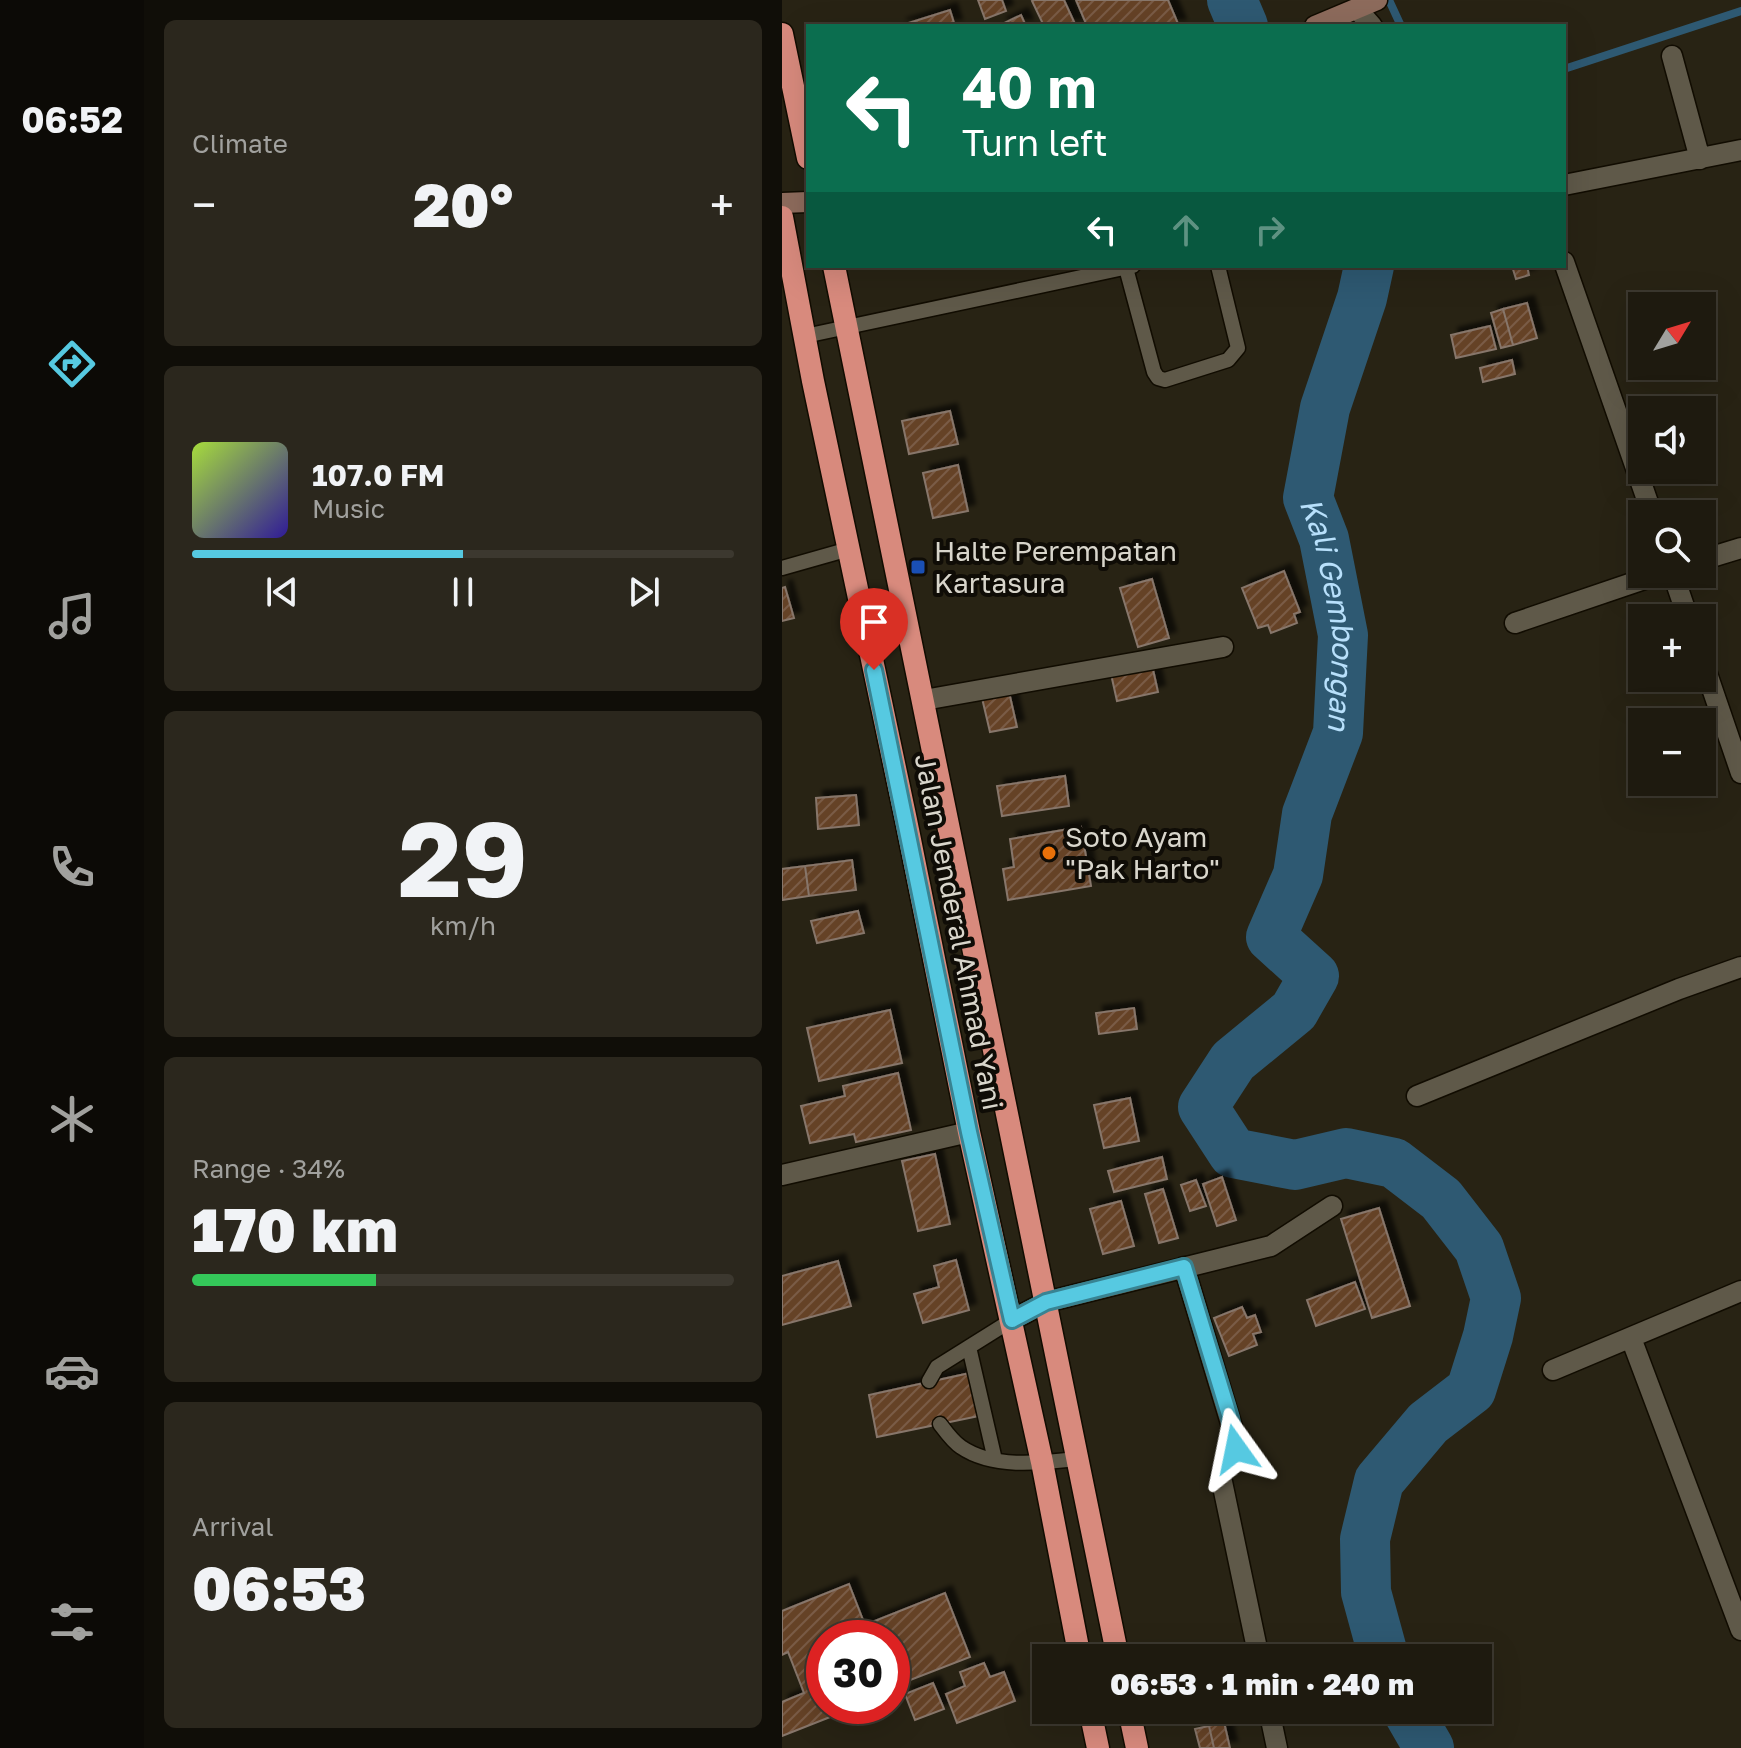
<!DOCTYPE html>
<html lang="en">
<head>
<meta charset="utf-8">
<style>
  :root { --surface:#1e1a0f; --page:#2b271d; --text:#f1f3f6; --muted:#a1a19e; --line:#3c382f; --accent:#56c9e1 }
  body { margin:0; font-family:"Golos Text",sans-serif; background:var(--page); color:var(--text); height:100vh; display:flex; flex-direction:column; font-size:30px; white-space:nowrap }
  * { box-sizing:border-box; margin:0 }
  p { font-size:26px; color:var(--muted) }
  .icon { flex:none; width:44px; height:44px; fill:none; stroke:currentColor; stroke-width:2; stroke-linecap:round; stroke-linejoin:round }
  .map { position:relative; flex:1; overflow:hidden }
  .drawer { display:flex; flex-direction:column; gap:20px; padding:20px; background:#100e08; width:638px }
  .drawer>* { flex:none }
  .guide { position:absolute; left:24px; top:24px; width:760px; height:244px; border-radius:0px; box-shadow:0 8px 32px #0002,0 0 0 2px var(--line); background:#0b6e4f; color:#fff; overflow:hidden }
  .needle { width:52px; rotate:52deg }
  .fabs { position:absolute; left:846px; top:292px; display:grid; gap:16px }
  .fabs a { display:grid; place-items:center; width:88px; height:88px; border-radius:0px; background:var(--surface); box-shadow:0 8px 32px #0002,0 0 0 2px var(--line); font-size:40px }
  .speed { position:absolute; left:24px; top:1620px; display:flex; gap:16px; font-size:40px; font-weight:700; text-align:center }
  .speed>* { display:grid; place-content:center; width:104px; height:104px; border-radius:50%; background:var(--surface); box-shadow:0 8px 32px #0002,0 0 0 2px var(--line); line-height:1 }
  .speed .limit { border:12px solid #d22; background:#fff; color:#111 }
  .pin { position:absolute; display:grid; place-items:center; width:68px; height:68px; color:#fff; margin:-82px -34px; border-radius:50% 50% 50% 0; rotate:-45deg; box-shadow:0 0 8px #0007 }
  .pin .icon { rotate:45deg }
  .me { position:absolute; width:88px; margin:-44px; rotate:348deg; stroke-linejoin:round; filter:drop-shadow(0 0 6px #0008) }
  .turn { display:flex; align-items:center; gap:28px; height:168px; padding:0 24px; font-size:36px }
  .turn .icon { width:104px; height:104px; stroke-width:2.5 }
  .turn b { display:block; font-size:56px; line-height:68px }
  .lanes { display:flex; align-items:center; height:76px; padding:0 24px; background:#0003; justify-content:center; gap:40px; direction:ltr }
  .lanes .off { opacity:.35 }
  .big { font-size:60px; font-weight:800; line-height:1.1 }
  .drawer .tile { flex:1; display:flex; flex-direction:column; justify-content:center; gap:12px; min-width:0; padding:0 28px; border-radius:12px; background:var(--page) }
  .drawer .dial { align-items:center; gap:0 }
  .dial b { font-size:104px; line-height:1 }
  .song { display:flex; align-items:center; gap:24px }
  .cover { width:96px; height:96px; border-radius:12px; background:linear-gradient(135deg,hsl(80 70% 55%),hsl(250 70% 35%)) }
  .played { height:8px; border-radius:4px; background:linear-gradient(90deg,var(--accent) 50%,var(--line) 50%) }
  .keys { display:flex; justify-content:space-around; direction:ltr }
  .heat { display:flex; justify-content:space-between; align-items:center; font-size:44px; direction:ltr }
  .charge { height:12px; border-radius:6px; background:linear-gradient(90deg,#34c759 34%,var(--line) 0) }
  .trip { position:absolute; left:250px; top:1644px; width:460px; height:80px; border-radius:0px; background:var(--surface); box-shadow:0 8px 32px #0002,0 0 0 2px var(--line); font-weight:800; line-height:80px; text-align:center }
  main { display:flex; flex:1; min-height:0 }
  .menu { display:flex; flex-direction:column; width:144px; justify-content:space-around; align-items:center; background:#0c0a06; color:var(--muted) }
  .menu .icon { width:56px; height:56px }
  .menu .selected { color:var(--accent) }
  .menu b { font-size:36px; color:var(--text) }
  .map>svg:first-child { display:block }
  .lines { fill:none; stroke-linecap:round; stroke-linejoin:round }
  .stream { stroke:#2e5972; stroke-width:8 }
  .river { stroke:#2e5972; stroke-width:50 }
  .building { fill:url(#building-hatch); stroke:#87766b; stroke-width:2; filter:url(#shadow) }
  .service-casing { stroke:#110c01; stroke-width:17 }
  .minor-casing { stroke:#110c01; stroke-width:23 }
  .secondary-casing { stroke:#110c01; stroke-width:23 }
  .trunk-casing { stroke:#110c01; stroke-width:25 }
  .service { stroke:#5f5949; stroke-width:14 }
  .minor { stroke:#5f5949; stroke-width:20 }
  .secondary { stroke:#8d6b5c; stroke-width:20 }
  .trunk { stroke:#d88a7d; stroke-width:22 }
  .route-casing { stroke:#388392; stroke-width:20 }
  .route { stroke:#56c9e1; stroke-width:14 }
  .transit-dot { fill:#1a4fb4; stroke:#0f0c06; stroke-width:3 }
  .food-dot { fill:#e8710a; stroke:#0f0c06; stroke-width:3 }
  .labels { text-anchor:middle; stroke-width:8; stroke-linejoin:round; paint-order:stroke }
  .poi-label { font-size:28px; fill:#d8d5cb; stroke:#0f0c06; text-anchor:start }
  .street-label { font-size:28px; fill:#d8d5cb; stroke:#0f0c06 }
  .water-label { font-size:30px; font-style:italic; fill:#b8e0fb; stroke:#0f0c06 }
</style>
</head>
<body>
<main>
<nav class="menu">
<b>06:52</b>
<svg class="icon selected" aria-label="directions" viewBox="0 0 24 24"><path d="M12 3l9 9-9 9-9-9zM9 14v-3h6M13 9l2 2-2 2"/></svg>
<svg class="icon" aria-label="music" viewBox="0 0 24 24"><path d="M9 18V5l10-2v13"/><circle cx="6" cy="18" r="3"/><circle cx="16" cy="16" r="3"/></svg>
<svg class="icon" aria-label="phone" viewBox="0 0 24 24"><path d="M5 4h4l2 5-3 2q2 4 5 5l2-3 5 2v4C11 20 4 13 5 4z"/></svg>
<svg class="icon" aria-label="climate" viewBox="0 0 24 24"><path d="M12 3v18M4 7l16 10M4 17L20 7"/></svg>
<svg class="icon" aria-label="car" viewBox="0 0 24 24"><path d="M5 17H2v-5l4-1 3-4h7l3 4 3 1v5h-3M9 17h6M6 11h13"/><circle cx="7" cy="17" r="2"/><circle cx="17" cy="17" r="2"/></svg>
<svg class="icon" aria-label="filters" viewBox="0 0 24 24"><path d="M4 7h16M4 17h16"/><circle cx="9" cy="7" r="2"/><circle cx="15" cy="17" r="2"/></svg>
</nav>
<section class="drawer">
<div class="tile"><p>Climate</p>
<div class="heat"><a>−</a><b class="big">20°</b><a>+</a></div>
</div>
<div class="tile">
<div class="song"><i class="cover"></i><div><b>107.0 FM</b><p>Music</p></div></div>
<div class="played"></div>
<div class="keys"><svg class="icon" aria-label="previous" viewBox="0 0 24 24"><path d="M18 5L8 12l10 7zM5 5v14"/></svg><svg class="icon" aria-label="pause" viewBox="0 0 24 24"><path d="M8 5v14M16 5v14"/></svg><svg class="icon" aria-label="next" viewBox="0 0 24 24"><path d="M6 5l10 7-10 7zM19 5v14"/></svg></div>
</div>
<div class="tile dial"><b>29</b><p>km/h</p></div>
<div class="tile"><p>Range · 34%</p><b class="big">170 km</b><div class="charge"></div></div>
<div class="tile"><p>Arrival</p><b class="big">06:53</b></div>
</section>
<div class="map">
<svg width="959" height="1748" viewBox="0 0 959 1748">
  <defs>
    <pattern id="building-hatch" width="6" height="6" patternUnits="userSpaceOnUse" patternTransform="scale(2)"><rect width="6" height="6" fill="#654228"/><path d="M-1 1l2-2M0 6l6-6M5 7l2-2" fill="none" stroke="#7a5c46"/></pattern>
    <filter id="shadow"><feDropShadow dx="7" dy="-7" stdDeviation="2" flood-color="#0009"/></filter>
  </defs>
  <rect width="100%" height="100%" fill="#282314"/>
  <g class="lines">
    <path class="stream" d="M607,0l12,26
      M782,69l177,-58"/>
    <g class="river">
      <path d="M450,0l11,26"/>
      <path id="s1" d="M587,266l-7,32 -37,110 -17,90 16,41 19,96 -5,98 -31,81 -9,61 -27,62 43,39 -20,35 -61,50 -30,46 30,46 62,12 51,-12 48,10 47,36 38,49 17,50 -8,38 -17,54 -43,33 -49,58 -14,58 1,53 18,66"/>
      <path d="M625,1710l22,38"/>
    </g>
  </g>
  <path class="building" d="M196,0h24l4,11 -21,8z
    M252,0h30l12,26h-32l-12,-25z
    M294,0h92l11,26h-92z
    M168,10l5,16h-56z
    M239,15l5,11h-25l-1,-1z
    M730,266h15l2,9 -13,4z
    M745,303l10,35 -24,7 -10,-36z
    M721,309l10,36 -12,3 -10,-35z
    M708,326l6,23 -40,9 -5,-23z
    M730,360l3,14 -32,8 -3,-14z
    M168,411l8,33 -49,10 -7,-33z
    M176,465l10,46 -35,7 -10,-45z
    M502,571l16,41 -6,2 3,9 -26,10 -3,-8 -10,3 -16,-40z
    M370,579l17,59 -31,9 -18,-59z
    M3,587l9,31 -12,3v-33z
    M370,665l6,27 -41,9 -6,-27z
    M227,692l8,35 -27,5 -8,-34z
    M283,776l4,30 -67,10 -5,-30z
    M74,795l3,30 -41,4 -2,-31z
    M299,827l10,59 -83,14 -5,-31 11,-2 -4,-28z
    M70,860l4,30 -47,6 -4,-30z
    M23,866l4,30 -27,4v-31z
    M76,911l6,22 -47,10 -6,-22z
    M352,1008l3,21 -38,5 -3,-21z
    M108,1010l12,53 -83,18 -12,-53z
    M116,1073l13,57 -55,12 -2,-8 -44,9 -9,-37 44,-10 -2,-10z
    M348,1098l9,43 -35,7 -10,-43z
    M153,1154l15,70 -32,7 -16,-70z
    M380,1157l5,22 -53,13 -6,-21z
    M440,1177l14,43 -19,6 -14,-42z
    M414,1180l10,26 -16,5 -9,-26z
    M381,1189l15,49 -19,5 -14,-49z
    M339,1201l13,45 -31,8 -13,-45z
    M597,1208l31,98 -38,12 -31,-99z
    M174,1260l13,50 -46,13 -9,-29 25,-7 -5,-21z
    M56,1261l13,45 -69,19v-49z
    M573,1282l10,27 -49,17 -9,-26z
    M460,1307l5,11 8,-3 6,17 -8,2 4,11 -28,11 -15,-38z
    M188,1373l9,43 -102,21 -8,-42z
    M67,1584l21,54h-46v68h34l-76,30v-34l22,-9 -16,-41 -6,3v-44z
    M163,1593l25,64 -78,30v-49h-19l-6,-14z
    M202,1663l6,14 14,-5 11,29 -58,22 -11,-29 19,-8 -5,-14z
    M151,1683l11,26 -29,11 -10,-26z
    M442,1722l6,26h-16l-5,-22z
    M427,1726l5,22h-14l-5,-19z"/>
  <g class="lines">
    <g class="service-casing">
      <path id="service" d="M344,268l28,104 4,6 7,2 63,-20 10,-12 -20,-82
        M23,336l328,-70
        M0,568l67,-19
        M187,1347l26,113
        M147,1381l8,-14 75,-47
        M158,1424c6,8 13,18 21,23 32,22 80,16 116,12"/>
    </g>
    <g class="minor-casing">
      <path id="minor" d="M575,9l15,17
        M890,56l28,103
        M782,185l177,-35
        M782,262l88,252
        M920,560l39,-12
        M891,574l15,44
        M733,623l144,-49
        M920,659l39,114
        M142,700l299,-53
        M635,1096l262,-107 62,-22
        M0,1175l187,-43
        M402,1267l52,173c-1,14 -12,22 -15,37l38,181
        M230,1320l34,-18 225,-56 61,-40
        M849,1338l110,292
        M771,1370l188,-79
        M487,1710l8,38"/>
    </g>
    <g class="secondary-casing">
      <path id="secondary" d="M533,26l62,-26
        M0,203l26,-1"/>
    </g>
    <g class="trunk-casing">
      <path id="trunk" d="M0,34l26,124
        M0,217l31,164 93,439 63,312 73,330 38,196
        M52,266l284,1392
        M308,1710l8,38
        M347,1710l8,38"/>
    </g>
    <use href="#service" class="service"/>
    <use href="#minor" class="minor"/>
    <use href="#secondary" class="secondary"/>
    <use href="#trunk" class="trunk"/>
  </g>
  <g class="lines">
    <g class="route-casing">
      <path id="route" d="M92,670l95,462 43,188 34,-18 138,-35 46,151 6,31"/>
    </g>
    <use href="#route" class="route"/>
  </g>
  <rect class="transit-dot" x="128" y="559" width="16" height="16" rx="4"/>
  <circle class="food-dot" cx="267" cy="853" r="8"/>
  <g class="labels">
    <g class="poi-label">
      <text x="152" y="561">Halte Perempatan<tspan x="152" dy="32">Kartasura</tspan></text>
      <text x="283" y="847">Soto Ayam<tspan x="283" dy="32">"Pak Harto"</tspan></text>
    </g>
    <g class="street-label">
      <text transform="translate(177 932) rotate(79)" y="10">Jalan Jenderal Ahmad Yani</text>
    </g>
    <g class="water-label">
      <text dy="10" stroke="none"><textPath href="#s1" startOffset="360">Kali Gembongan</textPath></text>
    </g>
  </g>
</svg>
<div class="fabs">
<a><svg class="needle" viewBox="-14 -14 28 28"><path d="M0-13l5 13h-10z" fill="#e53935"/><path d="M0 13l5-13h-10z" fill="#a1a19e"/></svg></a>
<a><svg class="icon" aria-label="sound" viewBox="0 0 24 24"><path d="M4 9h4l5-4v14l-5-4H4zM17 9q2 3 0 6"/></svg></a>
<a><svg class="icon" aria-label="search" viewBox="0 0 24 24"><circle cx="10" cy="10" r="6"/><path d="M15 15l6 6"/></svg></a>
<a>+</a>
<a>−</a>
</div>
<div class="speed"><div class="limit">30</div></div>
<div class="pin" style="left:92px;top:670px;background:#d93025"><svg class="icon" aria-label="arrive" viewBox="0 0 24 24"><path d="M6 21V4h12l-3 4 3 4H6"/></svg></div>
<svg class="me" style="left:454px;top:1449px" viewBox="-20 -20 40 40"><path d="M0-17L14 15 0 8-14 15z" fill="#56c9e1" stroke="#fff" stroke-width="4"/></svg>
<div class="trip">06:53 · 1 min · 240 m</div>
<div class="guide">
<div class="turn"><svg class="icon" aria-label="left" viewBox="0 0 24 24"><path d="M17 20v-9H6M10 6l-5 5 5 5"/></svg><div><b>40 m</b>Turn left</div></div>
<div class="lanes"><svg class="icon" aria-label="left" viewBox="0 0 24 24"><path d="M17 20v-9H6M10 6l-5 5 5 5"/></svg><svg class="icon off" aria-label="ahead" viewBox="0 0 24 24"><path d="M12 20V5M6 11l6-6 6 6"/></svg><svg class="icon off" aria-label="right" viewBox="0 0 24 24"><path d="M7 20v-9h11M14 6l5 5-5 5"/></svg></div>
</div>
</div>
</main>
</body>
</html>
